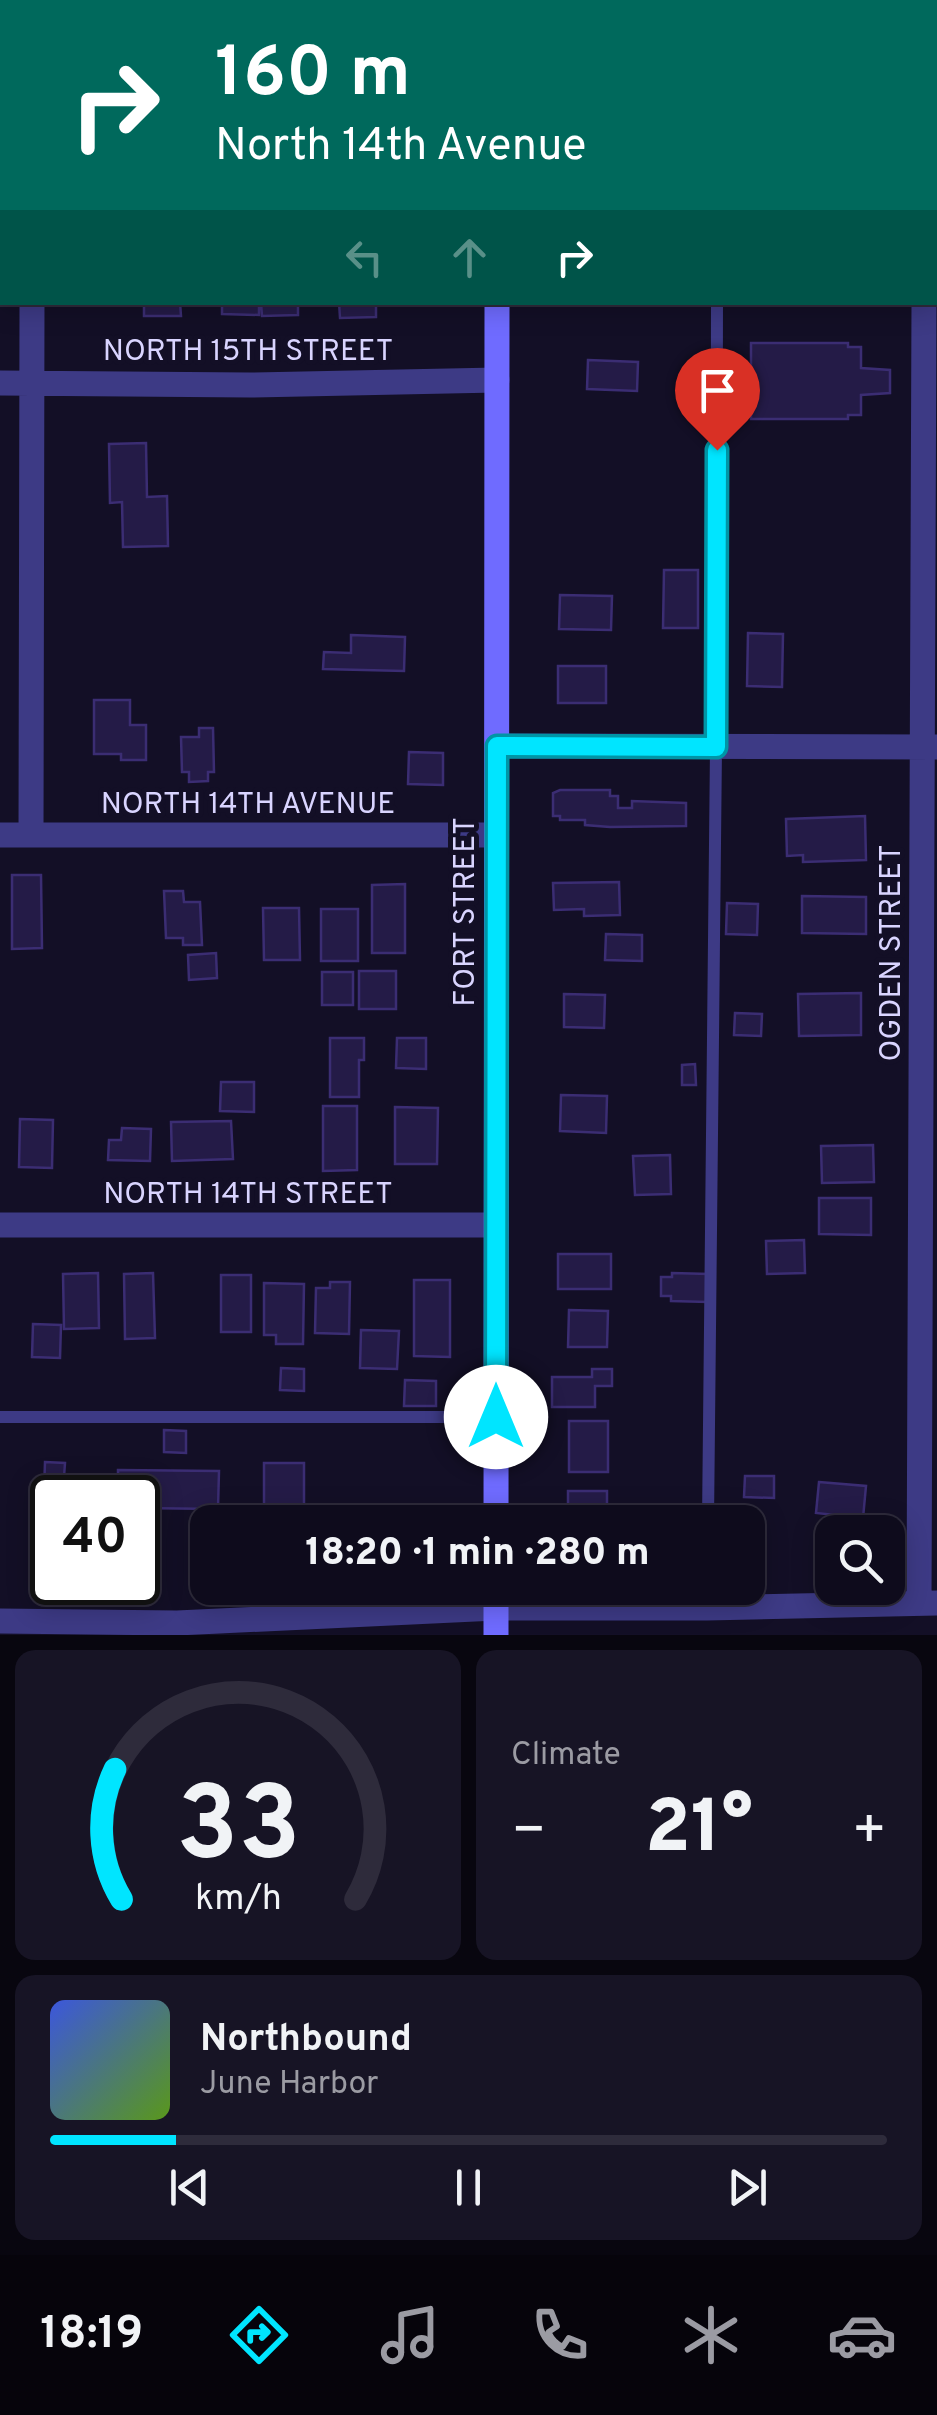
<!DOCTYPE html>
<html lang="en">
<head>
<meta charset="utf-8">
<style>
  :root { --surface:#0e0b1c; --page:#171425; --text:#f1f3f6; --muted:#9b9ba3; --line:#2e2b3b; --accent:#00e5ff }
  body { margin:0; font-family:Overpass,sans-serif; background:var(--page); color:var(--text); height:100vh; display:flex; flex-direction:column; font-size:38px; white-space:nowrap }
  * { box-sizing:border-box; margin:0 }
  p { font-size:32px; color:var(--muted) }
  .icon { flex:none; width:55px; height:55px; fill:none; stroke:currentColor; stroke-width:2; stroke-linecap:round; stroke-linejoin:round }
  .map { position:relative; height:1635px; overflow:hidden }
  .details { display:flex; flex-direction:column; gap:15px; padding:15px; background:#08060f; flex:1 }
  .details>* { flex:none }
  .top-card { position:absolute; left:0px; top:0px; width:938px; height:305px; box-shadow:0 5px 25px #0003,0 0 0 2px var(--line); background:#00695c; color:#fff; overflow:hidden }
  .controls { position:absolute; left:815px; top:1515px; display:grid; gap:20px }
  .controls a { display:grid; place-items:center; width:90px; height:90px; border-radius:20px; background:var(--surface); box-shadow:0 5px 25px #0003,0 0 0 2px var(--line); font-size:50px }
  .speed { position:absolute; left:30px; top:1475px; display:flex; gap:20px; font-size:50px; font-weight:700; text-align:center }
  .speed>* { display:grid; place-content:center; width:130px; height:130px; border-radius:50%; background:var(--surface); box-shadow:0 5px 25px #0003,0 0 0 2px var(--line); line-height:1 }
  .speed .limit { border:5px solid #111; border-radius:15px; background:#fff; color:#111 }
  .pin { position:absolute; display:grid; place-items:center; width:85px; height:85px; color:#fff; margin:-102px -42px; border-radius:50% 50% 50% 0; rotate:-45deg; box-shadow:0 0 10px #0007 }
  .pin .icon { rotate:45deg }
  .me { position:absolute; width:110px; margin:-55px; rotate:0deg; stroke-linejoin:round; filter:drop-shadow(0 0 8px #0008) }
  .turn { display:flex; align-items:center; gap:35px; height:210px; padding:0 50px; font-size:45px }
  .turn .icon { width:130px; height:130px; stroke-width:2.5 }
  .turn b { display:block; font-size:70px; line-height:85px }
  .lanes { display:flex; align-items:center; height:95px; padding:0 50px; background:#0003; justify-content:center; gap:50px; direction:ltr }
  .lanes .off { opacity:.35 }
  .big { font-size:75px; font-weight:800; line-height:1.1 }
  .details .widget { flex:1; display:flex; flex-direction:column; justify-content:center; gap:15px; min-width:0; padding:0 35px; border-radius:20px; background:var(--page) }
  .details .dial { align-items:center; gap:0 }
  .dial svg { height:260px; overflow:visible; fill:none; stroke:var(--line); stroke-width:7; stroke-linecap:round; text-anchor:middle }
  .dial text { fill:var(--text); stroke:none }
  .song { display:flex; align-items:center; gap:30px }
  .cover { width:120px; height:120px; border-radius:15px; background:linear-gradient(135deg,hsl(230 70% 55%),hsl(90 70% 35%)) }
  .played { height:10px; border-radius:5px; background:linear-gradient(90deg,var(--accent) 15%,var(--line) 15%) }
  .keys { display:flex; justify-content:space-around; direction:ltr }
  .heat { display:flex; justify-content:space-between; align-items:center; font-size:55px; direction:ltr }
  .details .tiles { flex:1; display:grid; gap:15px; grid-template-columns:1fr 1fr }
  .widget:last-child { grid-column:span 2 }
  .trip { position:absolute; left:190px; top:1505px; width:575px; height:100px; border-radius:20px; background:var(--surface); box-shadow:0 5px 25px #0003,0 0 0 2px var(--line); font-weight:800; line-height:100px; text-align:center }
  .dock { display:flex; height:160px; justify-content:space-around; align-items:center; background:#06040b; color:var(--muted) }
  .dock .icon { width:70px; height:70px }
  .dock .active { color:var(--accent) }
  .dock b { font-size:45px; color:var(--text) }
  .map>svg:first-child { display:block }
  .building { fill:#241b47; stroke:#3b2d73; stroke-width:2.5 }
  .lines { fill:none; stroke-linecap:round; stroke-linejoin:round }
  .lane { stroke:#3d3a85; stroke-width:12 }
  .street { stroke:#3d3a85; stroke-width:25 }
  .secondary { stroke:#6f6bff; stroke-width:25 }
  .route-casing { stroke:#0095a6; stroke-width:25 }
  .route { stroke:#00e5ff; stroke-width:18 }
  .labels { text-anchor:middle; stroke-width:10; stroke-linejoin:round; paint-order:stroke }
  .street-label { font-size:30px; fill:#d9d4ff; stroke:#130f26 }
</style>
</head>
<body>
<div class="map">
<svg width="937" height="1635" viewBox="0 0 937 1635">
  <rect width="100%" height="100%" fill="#130f26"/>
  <path class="building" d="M152,0h92v2h-92z
    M144,302h36l1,14h-37z
    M222,302h37v13l-37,-1z
    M261,302h37v13l-36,1z
    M339,302h37v15l-36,1z
    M751,343h97v4h13v21l29,2v23l-29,2v20h-13v4h-97z
    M588,360l50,2 -1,29 -50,-2z
    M146,443l1,54 20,-1 1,50 -45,1 -1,-45 -12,1 -1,-59z
    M664,570h34v58h-35z
    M560,595l52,1 -1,34 -52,-1z
    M748,633l35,1 -1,53 -35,-1z
    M351,635l54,2 -1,34 -81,-2 1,-17 27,1z
    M558,666h48v37h-48z
    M94,700h36v25h16v35h-25v-6h-27z
    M199,728h14l1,44h-6v9l-19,1v-10h-7l-1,-35h18z
    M409,752l34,1v32l-35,-1z
    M560,790h50v6h8v12h14v-7l54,2v23l-76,1 -25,-2v-5h-25v-4h-7v-23z
    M865,816l1,44 -63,2v-7l-16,1 -1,-37z
    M12,875h29l1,73 -30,1z
    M619,882l1,33 -36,1v-7l-30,1 -1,-27z
    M405,884v69h-33v-68z
    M164,891h19l1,11h16l2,43h-19v-7h-17z
    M802,896l64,1v37l-64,-1z
    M727,903l31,1 -1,31 -31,-1z
    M263,908h36l1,52h-36z
    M321,909h37v52h-37z
    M606,934l36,1v26l-37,-1z
    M216,953l1,25 -28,2 -1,-25z
    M359,971h37v38h-37z
    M322,972h31v33h-31z
    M861,993v42l-62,1 -1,-42z
    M564,994l41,1 -1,33 -40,-1z
    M735,1013l27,1 -1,22 -27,-1z
    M330,1038h34v22h-5v37h-29z
    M397,1038h29v31l-30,-1z
    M695,1064l1,21h-14v-20z
    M221,1082h33v30l-34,-1z
    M561,1095l46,1 -1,37 -46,-2z
    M323,1106h34v64l-34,1z
    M395,1107l43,1 -1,56h-42z
    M20,1119l33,1 -1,48 -33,-1z
    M231,1121l2,38 -61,2 -1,-39z
    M122,1128l29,1 -1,32 -42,-1 1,-20h12z
    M873,1145l1,37 -52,1 -1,-37z
    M670,1155l1,39 -36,1 -2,-39z
    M819,1198h52v37l-52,-1z
    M804,1240l1,33 -38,1 -1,-33z
    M558,1254h53v35h-53z
    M98,1273l1,55 -35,1 -1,-55z
    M153,1273l2,65 -30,1 -1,-65z
    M672,1273l37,1 -1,28 -37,-1v-5h-10v-19h11z
    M221,1275h30v57h-30z
    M414,1280h36v77l-36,-1z
    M330,1282h20l-1,52 -34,-1 1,-45h14z
    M264,1283l40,1 -1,60h-27v-9h-12z
    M569,1310l39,1 -1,36h-39z
    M33,1324l28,1 -1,33 -28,-1z
    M361,1330l38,1 -2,38 -37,-1z
    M281,1368l23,1v22l-24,-1z
    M592,1369h20v17h-17v21h-43v-30h40z
    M405,1380l31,1v25h-32z
    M569,1421h39v51h-39z
    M164,1430l22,1v22l-22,-1z
    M45,1462l20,1 -2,28h-19z
    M264,1463h40v45h-40z
    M118,1470l101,1 -1,38 -80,-1v-10h-20z
    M745,1476h29v22l-30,-1z
    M819,1482l47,4 -3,32 -47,-5z
    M568,1491h39v31h-39z
    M748,1534h13v29h-13z"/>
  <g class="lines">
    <path class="lane" d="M284,0v2
      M122,2v-2
      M718,2v-2
      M935,126h2
      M0,1417h496
      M708,1522l8,-775 1,-445"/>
    <path class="street" d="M31,0v2
      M924,0v2
      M0,383l250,2 247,-5
      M497,746l440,1
      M0,835h496
      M31,835l1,-533
      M0,1225h496
      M919,1603l5,-1301
      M0,1621l177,2 319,-15h211l230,-5"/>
    <path class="secondary" d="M497,2v-2
      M496,1522l1,-1220
      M496,1635v-47"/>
  </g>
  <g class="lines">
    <g class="route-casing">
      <path id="route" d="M496,1417l1,-671 219,1 1,-297"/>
    </g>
    <use href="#route" class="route"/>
  </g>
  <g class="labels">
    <g class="street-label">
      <text x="248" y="360">NORTH 15TH STREET</text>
      <text x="248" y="813">NORTH 14TH AVENUE</text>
      <text transform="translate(464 912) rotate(-90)" y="10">FORT STREET</text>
      <text transform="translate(890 953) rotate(-90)" y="10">OGDEN STREET</text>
      <text x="248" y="1203">NORTH 14TH STREET</text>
    </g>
  </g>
</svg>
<div class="controls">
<a><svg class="icon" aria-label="search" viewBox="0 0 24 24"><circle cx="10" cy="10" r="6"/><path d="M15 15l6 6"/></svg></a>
</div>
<div class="speed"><div class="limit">40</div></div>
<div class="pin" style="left:717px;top:450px;background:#d93025"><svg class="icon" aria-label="arrive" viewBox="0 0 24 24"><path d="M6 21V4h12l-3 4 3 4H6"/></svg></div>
<svg class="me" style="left:496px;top:1417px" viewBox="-20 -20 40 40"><circle r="19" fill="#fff"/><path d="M0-13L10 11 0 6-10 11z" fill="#00e5ff"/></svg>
<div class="trip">18:20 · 1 min · 280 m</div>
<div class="top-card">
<div class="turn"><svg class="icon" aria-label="right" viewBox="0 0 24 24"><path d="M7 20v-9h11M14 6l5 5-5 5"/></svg><div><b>160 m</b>North 14th Avenue</div></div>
<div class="lanes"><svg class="icon off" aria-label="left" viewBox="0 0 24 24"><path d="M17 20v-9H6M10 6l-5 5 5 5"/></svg><svg class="icon off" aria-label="ahead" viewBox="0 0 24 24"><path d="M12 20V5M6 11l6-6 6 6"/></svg><svg class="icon" aria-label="right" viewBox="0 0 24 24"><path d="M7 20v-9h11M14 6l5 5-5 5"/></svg></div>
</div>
</div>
<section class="details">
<div class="tiles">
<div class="widget dial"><svg viewBox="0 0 100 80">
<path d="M14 69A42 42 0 1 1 86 69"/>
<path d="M14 69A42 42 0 0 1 12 29" stroke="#00e5ff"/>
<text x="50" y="56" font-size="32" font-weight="700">33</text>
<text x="50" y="72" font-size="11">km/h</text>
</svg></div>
<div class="widget"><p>Climate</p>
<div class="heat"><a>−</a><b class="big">21°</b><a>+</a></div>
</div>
<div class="widget">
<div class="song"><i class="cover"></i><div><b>Northbound</b><p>June Harbor</p></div></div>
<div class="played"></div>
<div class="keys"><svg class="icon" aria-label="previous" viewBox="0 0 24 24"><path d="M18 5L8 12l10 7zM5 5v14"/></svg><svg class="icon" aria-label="pause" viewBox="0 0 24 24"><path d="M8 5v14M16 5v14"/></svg><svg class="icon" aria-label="next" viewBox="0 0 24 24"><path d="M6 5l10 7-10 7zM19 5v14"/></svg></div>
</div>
</div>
</section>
<nav class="dock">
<b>18:19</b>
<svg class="icon active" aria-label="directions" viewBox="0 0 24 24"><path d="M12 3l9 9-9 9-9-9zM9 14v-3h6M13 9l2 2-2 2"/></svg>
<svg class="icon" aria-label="music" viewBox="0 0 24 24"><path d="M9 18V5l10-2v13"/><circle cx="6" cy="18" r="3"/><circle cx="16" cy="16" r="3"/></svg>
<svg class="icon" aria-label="phone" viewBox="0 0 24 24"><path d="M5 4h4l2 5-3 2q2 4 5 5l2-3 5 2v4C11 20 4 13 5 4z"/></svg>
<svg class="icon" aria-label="climate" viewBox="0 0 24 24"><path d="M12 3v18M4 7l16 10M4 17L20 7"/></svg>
<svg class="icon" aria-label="car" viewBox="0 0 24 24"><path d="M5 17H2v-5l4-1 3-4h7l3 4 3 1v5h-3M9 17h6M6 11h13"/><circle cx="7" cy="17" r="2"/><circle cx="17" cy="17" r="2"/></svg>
</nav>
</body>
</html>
